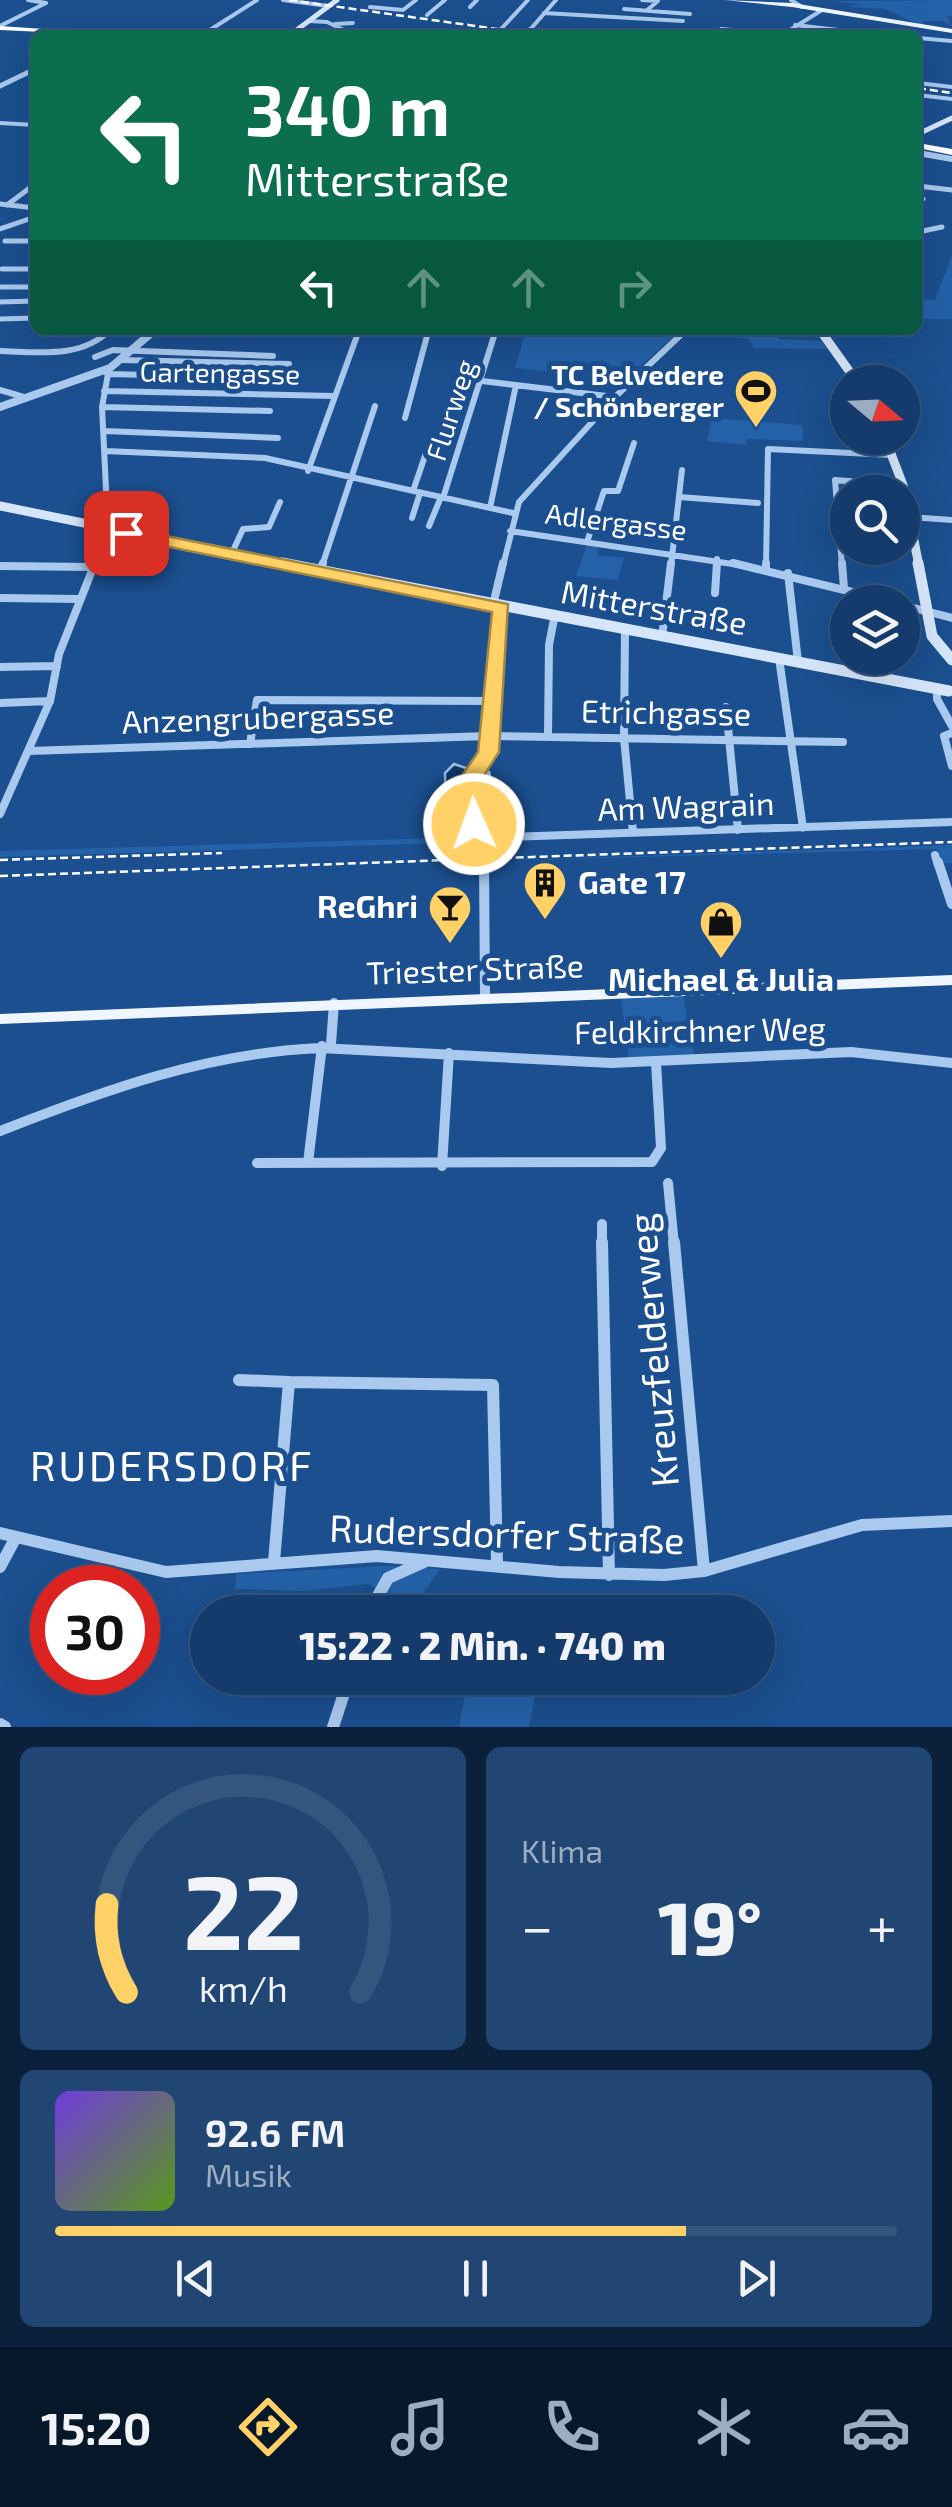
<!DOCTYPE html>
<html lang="de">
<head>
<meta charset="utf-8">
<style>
  :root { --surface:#143b6b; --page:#214673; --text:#f1f3f6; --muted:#9dadc1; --line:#33557e; --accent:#ffd166 }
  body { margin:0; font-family:"Exo 2",sans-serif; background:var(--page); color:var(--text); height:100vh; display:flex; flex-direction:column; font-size:38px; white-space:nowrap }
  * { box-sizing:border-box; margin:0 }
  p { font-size:32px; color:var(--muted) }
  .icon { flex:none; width:55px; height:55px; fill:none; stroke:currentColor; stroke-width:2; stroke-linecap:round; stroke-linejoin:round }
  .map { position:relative; height:1727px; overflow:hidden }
  .side { display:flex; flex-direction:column; gap:20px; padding:20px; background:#0b203b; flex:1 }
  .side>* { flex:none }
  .top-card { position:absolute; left:30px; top:30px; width:892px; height:305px; border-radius:15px; box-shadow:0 10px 40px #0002,0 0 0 2px var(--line); background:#0b6e4f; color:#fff; overflow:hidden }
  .needle { width:65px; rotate:109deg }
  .buttons { position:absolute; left:830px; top:365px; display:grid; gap:20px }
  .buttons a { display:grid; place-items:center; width:90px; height:90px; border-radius:50%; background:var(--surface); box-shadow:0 10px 40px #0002,0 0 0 2px var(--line); font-size:50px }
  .speed { position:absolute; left:30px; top:1565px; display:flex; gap:20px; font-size:50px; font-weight:700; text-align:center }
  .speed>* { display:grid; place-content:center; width:130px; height:130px; border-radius:50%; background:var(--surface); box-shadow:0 10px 40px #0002,0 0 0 2px var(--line); line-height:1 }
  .speed .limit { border:15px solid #d22; background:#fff; color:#111 }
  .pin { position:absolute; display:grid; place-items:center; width:85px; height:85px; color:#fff; margin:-42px; border-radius:20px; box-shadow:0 5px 15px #0006 }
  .me { position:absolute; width:110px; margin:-55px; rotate:358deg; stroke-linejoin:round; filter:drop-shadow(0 0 8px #0008) }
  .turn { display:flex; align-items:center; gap:35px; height:210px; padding:0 50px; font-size:45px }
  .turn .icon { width:130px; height:130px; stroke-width:2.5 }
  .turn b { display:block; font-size:70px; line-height:85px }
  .lanes { display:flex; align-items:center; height:95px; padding:0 50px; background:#0003; justify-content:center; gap:50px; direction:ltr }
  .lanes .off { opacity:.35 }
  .big { font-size:75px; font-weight:800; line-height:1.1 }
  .side .card { flex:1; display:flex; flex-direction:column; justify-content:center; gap:15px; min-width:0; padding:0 35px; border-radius:15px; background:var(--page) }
  .side .dial { align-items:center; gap:0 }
  .dial svg { height:260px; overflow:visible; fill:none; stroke:var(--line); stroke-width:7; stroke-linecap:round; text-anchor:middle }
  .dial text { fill:var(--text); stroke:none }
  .song { display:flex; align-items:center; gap:30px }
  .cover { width:120px; height:120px; border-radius:15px; background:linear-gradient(135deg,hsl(260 70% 55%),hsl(90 70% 35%)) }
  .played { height:10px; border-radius:5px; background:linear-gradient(90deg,var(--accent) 75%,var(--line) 75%) }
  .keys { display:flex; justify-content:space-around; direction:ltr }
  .heat { display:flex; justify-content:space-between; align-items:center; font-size:55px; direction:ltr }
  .side .tiles { flex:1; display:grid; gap:20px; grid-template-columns:1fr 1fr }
  .card:last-child { grid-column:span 2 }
  .trip { position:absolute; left:190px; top:1595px; width:585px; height:100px; border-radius:50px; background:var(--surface); box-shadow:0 10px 40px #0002,0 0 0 2px var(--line); font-weight:800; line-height:100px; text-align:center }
  .menu { display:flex; height:160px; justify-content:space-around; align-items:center; background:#08182b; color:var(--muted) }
  .menu .icon { width:70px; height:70px }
  .menu .selected { color:var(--accent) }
  .menu b { font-size:45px; color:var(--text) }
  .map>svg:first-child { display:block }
  .green { fill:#2461a8 }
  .water { fill:#123a6d; stroke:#9cc4f0; stroke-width:2.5 }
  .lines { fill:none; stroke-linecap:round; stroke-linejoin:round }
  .minor-tunnel { stroke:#3d69a0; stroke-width:8; stroke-dasharray:8 4; stroke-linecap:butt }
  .minor-far5 { stroke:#a9c9ee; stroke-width:4 }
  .minor-far4 { stroke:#a9c9ee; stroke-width:5 }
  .minor-far3 { stroke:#a9c9ee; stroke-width:6 }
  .minor-far2 { stroke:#a9c9ee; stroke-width:8 }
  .minor-far1 { stroke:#a9c9ee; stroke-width:10 }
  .minor { stroke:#a9c9ee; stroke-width:12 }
  .tertiary-far2 { stroke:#a9c9ee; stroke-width:5 }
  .tertiary-far1 { stroke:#a9c9ee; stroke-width:6 }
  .tertiary { stroke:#a9c9ee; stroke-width:8 }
  .secondary-far2 { stroke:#d6e6fa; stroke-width:5 }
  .secondary-far1 { stroke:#d6e6fa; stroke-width:9 }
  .secondary { stroke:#d6e6fa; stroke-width:11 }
  .primary { fill:#f0f6ff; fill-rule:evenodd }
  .motorway { fill:#fff; fill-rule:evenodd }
  .rail { stroke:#fff; stroke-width:2.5; stroke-dasharray:8 4; stroke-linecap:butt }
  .route { fill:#ffd166; stroke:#a68842; stroke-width:2.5 }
  .labels { text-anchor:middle; stroke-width:10; stroke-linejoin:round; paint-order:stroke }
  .far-street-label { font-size:28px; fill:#fff; stroke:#1b4f8f }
  .far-poi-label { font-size:28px; font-weight:bold; fill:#fff; stroke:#1b4f8f; text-anchor:end }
  .street-label { font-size:32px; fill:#fff; stroke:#1b4f8f }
  .poi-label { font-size:32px; font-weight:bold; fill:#fff; stroke:#1b4f8f; text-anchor:start }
  .near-street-label { font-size:38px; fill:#fff; stroke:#1b4f8f }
  .near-neighbourhood-label { font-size:42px; letter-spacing:2.5px; fill:#fff; stroke:#1b4f8f }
</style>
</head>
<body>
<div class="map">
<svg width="952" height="1727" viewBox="0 0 952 1727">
  <rect width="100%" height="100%" fill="#1b4f8f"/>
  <path class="green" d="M952,0v16h-5l5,10 -10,-5h-19l1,6 -39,-18 -36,-2 10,-3 -27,-3z
    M952,255v64h-34v-20l17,1z
    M545,330h135l-53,49 -112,-11 10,-34z
    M687,330h85l7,9 43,2 5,8 -73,-1 -5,-9z
    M712,418l91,7v16l-56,-2 -1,6 -39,-4z
    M588,541l12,1 -3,13 27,3 -6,22 -42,-4z
    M472,837l3,5 -475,15v-6z
    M952,845v18h-9l-6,-14 -444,12z
    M683,995l11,60 -65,3 -8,-60z
    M385,1566l55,3 -16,24 -31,6 -25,-15 -64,7 -69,-2 2,-15z
    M466,1688l69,8 -6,31h-70z"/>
  <path class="water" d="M454,764l15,5 -5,13 3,38 -16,4 -5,-3 -1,-48z"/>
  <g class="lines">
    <path class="minor-tunnel" d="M479,841l2,9"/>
    <path class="minor-far5" d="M28,0l18,3
      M283,0l45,6
      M642,0l16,1 -12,10
      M791,0l11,7
      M370,7l33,3 13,-10
      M470,7l7,-7
      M624,9l66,5
      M544,13l139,8
      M427,15l18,-15
      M309,21l18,1 27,13
      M335,24l18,-1
      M795,25l87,10
      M0,26l46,-23
      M501,29l27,-29
      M530,29l27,6
      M721,29l69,6 32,-6
      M528,32l28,-32
      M202,35l55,-35
      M782,35l40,-25
      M918,38l34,3
      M918,83l34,4
      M918,95l34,4
      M0,123l35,2"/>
    <path class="minor-far4" d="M918,186l34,4
      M918,198l5,1
      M0,204l35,4
      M7,205l28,-21
      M0,229l35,-12
      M918,232l24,-5
      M5,241h30
      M2,269h33
      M0,287h35
      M0,302l35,-1
      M0,319l35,-1
      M175,330l93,1"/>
    <path class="minor-far3" d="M175,330l348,4
      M0,351c38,1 81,8 110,-21
      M95,357l18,-7 160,6
      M121,360l168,4
      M108,374l173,4
      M482,381l133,16
      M0,390l27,8
      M104,391l230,5
      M102,407l168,4
      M405,418l22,-82
      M104,431l174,7
      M105,451l160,7 248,55
      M308,471l50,-138
      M413,491l15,-44
      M679,497l79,6
      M443,498l52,-165
      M490,508l26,-123
      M909,517l43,3
      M412,518l8,-25
      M429,526l12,-29
      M510,531l236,35
      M588,539l16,-48h14l16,-48
      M231,555l12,-26 26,-2 11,-25
      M94,566l14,-36 -6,-123 6,-33 -4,-3
      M322,566l53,-160
      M503,566l16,-64 96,-105 71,-67
      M671,566l11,-96
      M717,566v-7
      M766,566l2,-117 124,6
      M842,566l-7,-86 68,5"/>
    <path class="minor-far2" d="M733,563l161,39
      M842,563l2,25
      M0,566l92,1
      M766,569v-6
      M320,571l3,-8
      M788,573l10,89
      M715,593l2,-30
      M0,598l78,1
      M493,605l10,-42
      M902,605l50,13
      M625,631l-1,107 9,95
      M662,637l9,-74
      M779,658l24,170
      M0,667l57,-1
      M937,689v10l15,27
      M0,703l50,-2
      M726,707l12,123
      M952,733l-8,3 8,30
      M548,735l1,-90 5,-26
      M250,744l7,-44 235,1
      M29,751l459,-15 355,6
      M478,767l9,7 -1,36 12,24 9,3 445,-15
      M0,814l50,-113 9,-47 36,-91
      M477,832l-5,-55 16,-22 14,-147
      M935,855l3,10"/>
    <path class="minor-far1" d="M484,862l1,134
      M938,862l14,42
      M331,1044l3,-41
      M0,1131c105,-41 206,-78 320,-83l291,15 240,-11 101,11
      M257,1163l395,-1 9,-14 -5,-86
      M308,1163l14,-117
      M442,1166l7,-113
      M668,1183l6,62
      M602,1224v21"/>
    <path class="minor" d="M602,1242l7,333
      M674,1242l30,329
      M239,1380l50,2
      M0,1533l166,39 211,-16 182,16 105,3 40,-4 158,-46 90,-4
      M274,1562l15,-180 204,3 4,180
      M0,1567l15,-28
      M369,1612l19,-34 36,-16
      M0,1724l5,3
      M333,1727l16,-49"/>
    <path class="tertiary-far2" d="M0,86l35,-17"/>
    <path class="tertiary-far1" d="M918,153l34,6"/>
    <path class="tertiary" d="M0,407l110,-39 45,-38"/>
    <path class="secondary-far2" d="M290,35l47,-35
      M918,134l34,-16"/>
    <path class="secondary-far1" d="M820,330l37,52
      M885,438l18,47 16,81
      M0,506l294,60"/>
    <path class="secondary" d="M282,563l667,128
      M918,563l14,73 20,24"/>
    <path class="primary" d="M724,0l68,3 160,26v4l-160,-26z
      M952,975v10l-952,39v-10z"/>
    <path class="motorway" d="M0,26l102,7 4,2 -106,-5z
      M918,143l34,6v6l-34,-7z"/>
    <path class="rail" d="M289,0l251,35
      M918,88l34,5
      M0,860l222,-7
      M0,876l952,-34"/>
  </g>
  <path class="route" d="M126,528l382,76 -9,148 -16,25 -1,52h-15l-4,-5 -2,-47 17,-25 14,-140 -372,-75v-7z"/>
  <defs>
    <g id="stadium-pin" transform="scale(2.25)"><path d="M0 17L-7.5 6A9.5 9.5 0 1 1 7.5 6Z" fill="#ffd166" stroke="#1b4f8f"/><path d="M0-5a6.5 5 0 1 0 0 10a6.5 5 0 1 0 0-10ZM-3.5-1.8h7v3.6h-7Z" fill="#111"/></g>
    <g id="building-pin" transform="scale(2.25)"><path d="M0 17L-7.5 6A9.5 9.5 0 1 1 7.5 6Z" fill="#ffd166" stroke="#1b4f8f"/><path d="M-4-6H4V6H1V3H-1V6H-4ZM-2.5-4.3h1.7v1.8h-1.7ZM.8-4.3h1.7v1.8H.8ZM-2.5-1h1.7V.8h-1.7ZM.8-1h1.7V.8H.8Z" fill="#111"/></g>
    <g id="bar-pin" transform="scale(2.25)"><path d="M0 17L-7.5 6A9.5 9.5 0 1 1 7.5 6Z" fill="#ffd166" stroke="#1b4f8f"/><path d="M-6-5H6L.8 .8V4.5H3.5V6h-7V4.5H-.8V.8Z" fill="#111"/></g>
    <g id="shop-pin" transform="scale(2.25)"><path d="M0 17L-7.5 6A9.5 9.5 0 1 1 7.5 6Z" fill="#ffd166" stroke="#1b4f8f"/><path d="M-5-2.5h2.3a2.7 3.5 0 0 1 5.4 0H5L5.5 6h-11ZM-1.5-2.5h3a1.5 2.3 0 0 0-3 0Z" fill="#111"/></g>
  </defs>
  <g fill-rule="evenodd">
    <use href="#stadium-pin" x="756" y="391"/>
    <use href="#building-pin" x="545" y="883"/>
    <use href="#bar-pin" x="450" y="907"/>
    <use href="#shop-pin" x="721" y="922"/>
  </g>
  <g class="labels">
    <g class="far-street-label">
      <text transform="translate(220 373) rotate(1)" y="10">Gartengasse</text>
      <text transform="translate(451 410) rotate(-72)" y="10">Flurweg</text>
      <text transform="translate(616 522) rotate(7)" y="10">Adlergasse</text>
    </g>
    <g class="far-poi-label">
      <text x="724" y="385">TC Belvedere<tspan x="724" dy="32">/ Schönberger</tspan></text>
    </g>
    <g class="street-label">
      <text transform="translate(654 608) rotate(10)" y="11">Mitterstraße</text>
      <text transform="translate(666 713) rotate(1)" y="11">Etrichgasse</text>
      <text transform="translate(258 718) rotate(-2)" y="11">Anzengrubergasse</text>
      <text transform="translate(686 807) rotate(-2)" y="11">Am Wagrain</text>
      <text transform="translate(475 970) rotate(-2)" y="11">Triester Straße</text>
      <text transform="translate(700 1031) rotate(-1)" y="11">Feldkirchner Weg</text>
    </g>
    <g class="poi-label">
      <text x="578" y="894">Gate 17</text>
      <text x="418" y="918" text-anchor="end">ReGhri</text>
      <text x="721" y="991" text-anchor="middle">Michael &amp; Julia</text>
    </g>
    <g class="near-street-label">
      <text transform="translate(654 1350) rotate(-95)" y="13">Kreuzfelderweg</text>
      <text transform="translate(507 1535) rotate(2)" y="13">Rudersdorfer Straße</text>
    </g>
    <g class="near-neighbourhood-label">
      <text x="172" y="1481">RUDERSDORF</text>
    </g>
  </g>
</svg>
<div class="buttons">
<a><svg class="needle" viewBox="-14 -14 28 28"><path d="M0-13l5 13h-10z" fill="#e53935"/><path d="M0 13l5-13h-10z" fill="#9dadc1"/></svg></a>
<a><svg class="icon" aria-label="search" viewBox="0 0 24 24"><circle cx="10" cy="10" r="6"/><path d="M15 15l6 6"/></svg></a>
<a><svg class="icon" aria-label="layers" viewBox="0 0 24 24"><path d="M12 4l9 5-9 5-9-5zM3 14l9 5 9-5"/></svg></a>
</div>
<div class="speed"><div class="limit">30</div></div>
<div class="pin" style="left:126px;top:533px;background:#d93025"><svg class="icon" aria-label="arrive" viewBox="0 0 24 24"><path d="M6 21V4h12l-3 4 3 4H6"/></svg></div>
<svg class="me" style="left:474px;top:824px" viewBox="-20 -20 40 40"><circle r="17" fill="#ffd166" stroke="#fff" stroke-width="3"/><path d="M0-11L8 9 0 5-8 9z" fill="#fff"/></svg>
<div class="trip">15:22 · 2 Min. · 740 m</div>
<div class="top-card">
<div class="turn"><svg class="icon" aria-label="left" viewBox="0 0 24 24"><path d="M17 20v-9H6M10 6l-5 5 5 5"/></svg><div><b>340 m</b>Mitterstraße</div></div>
<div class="lanes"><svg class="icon" aria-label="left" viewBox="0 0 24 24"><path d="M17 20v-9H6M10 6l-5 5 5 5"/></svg><svg class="icon off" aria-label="ahead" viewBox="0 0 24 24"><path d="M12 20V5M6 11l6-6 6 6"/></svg><svg class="icon off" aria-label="ahead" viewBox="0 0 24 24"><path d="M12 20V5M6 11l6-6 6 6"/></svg><svg class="icon off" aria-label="right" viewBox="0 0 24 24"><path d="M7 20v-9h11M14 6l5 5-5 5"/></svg></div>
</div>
</div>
<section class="side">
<div class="tiles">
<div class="card dial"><svg viewBox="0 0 100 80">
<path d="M14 69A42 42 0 1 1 86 69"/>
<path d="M14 69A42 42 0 0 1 8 42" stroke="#ffd166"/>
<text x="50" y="56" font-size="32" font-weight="700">22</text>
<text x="50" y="72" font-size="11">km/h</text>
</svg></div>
<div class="card"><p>Klima</p>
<div class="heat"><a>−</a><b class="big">19°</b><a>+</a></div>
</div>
<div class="card">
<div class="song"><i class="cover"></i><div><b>92.6 FM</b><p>Musik</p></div></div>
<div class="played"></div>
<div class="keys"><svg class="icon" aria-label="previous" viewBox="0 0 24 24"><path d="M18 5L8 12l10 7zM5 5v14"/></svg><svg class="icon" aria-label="pause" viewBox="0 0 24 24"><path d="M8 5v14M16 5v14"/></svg><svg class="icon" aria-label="next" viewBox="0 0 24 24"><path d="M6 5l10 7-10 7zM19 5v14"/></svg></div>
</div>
</div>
</section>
<nav class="menu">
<b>15:20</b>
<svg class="icon selected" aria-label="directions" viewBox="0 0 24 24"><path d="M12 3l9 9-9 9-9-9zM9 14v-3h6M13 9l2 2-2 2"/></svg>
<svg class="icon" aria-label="music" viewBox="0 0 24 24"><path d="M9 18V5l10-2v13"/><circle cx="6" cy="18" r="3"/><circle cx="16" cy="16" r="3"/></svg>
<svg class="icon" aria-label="phone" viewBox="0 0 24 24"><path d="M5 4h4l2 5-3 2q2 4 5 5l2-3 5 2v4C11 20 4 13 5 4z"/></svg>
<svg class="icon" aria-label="climate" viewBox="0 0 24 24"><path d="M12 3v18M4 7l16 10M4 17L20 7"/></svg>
<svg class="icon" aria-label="car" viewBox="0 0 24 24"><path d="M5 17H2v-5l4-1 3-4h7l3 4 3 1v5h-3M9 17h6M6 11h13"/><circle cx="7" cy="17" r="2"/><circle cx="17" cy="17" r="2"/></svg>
</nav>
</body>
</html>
